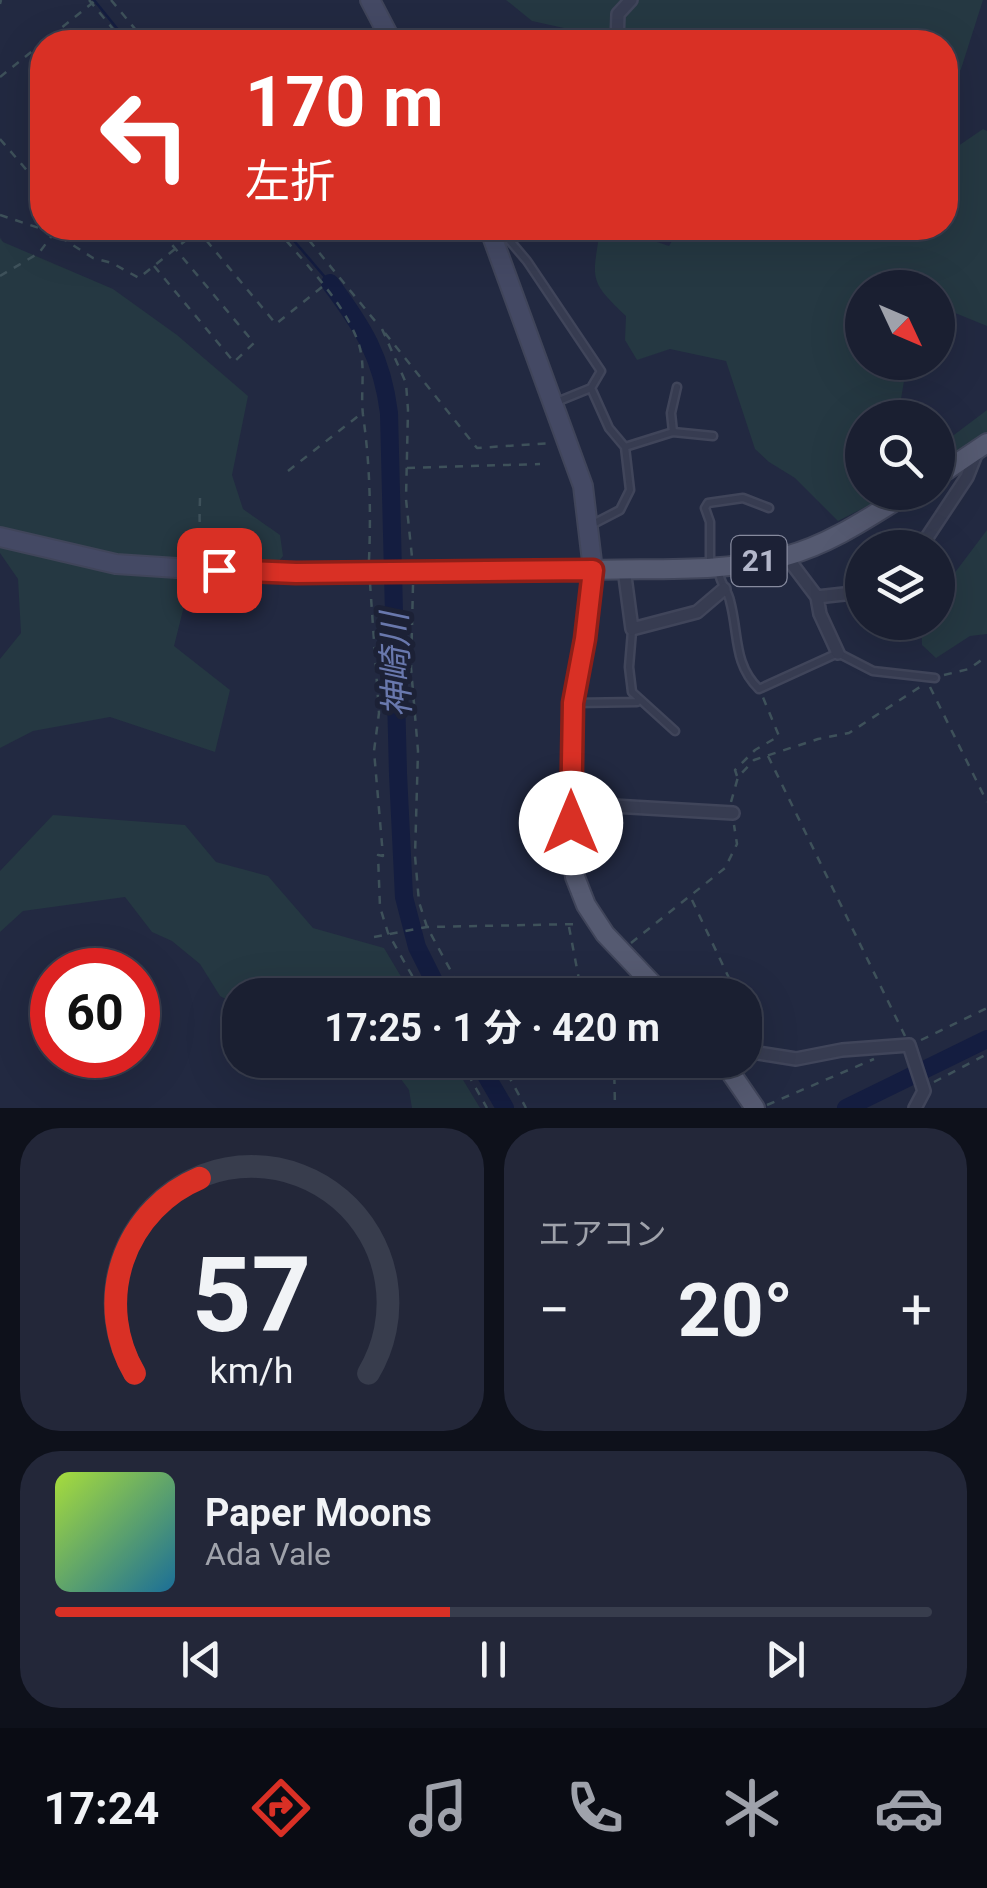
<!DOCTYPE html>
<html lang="ja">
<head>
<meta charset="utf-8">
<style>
  :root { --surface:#1a1f31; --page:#232739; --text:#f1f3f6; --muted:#9fa2ab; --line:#383d4d; --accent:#d93025 }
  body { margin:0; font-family:Roboto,"Noto Sans JP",sans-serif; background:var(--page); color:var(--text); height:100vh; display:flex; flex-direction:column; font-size:38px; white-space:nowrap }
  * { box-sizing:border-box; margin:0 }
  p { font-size:32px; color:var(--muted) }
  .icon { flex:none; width:55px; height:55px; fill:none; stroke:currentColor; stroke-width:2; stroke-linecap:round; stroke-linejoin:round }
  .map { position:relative; height:1108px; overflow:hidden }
  .side { display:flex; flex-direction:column; gap:20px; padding:20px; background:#0e111b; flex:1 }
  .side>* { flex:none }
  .hud { position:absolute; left:30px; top:30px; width:928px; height:210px; border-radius:40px; box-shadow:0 10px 40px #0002,0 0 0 2px var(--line); background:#d93025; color:#fff; overflow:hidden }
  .needle { width:65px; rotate:134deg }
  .buttons { position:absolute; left:845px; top:270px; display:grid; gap:20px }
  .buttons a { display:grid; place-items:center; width:110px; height:110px; border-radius:50%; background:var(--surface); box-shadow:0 10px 40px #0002,0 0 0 2px var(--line); font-size:50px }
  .speed { position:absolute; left:30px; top:948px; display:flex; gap:20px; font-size:50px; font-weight:700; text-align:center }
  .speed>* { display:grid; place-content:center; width:130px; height:130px; border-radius:50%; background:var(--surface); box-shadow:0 10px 40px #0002,0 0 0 2px var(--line); line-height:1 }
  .speed .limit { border:15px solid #d22; background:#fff; color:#111 }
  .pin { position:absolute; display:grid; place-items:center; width:85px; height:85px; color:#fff; margin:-42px; border-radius:20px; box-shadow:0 5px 15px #0006 }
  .me { position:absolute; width:110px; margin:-55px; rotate:0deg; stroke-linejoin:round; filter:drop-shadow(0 0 8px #0008) }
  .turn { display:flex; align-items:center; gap:35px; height:210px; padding:0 50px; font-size:45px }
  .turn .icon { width:130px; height:130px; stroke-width:2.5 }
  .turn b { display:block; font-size:70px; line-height:85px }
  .big { font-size:75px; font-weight:700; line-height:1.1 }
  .side .widget { flex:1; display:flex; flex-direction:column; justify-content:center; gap:15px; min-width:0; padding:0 35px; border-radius:40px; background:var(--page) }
  .side .dial { align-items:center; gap:0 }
  .dial svg { height:260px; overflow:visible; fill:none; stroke:var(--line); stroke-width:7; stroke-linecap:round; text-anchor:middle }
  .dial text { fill:var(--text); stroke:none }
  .song { display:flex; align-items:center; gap:30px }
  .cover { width:120px; height:120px; border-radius:15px; background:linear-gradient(135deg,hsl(80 70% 55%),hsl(200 70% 35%)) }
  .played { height:10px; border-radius:5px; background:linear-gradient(90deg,var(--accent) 45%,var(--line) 45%) }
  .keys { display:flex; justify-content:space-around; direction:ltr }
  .heat { display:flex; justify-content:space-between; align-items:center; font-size:55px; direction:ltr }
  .side .tiles { flex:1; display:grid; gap:20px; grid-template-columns:1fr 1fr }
  .widget:last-child { grid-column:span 2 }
  .trip { position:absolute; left:222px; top:978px; width:540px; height:100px; border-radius:40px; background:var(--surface); box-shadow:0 10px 40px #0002,0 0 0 2px var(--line); font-weight:700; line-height:100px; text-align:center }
  .tab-bar { display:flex; height:160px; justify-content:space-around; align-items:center; background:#0a0c14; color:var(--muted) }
  .tab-bar .icon { width:70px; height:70px }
  .tab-bar .selected { color:var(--accent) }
  .tab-bar b { font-size:45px; color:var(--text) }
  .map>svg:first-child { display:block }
  .green { fill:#253842 }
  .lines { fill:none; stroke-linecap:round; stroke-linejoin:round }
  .stream { stroke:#141d40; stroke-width:2.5 }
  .river { stroke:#141d40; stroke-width:18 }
  .lane-casing { stroke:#40455a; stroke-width:11 }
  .street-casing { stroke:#40455a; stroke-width:16 }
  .secondary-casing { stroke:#40455a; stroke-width:22 }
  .primary-casing { stroke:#40455a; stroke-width:22 }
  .path { stroke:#3e515a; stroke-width:2.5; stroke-dasharray:8 8; stroke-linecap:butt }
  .lane { stroke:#373c51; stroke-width:6 }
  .street { stroke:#373c51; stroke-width:11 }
  .secondary { stroke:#444964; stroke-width:18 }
  .primary { stroke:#555a71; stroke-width:18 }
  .route-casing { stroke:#8d1f18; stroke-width:25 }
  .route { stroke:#d93025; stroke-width:18 }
  .labels { text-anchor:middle; stroke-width:10; stroke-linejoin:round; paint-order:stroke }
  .shield { fill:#1c2136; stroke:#868a9e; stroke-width:2.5 }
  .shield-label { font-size:30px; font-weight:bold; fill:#b3b7cb }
  .water-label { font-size:35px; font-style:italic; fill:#6978ad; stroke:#1c2136 }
</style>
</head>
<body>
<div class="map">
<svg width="987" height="1108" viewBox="0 0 987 1108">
  <rect width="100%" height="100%" fill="#222941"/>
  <path class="green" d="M506,0h477l-22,69 -16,29v-56h-368l-4,-12 -41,-9z
    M983,129l4,2v195l-49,-20v-18h-76v74l45,1 -9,54 -36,1v74l31,1 -55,28 -43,-43 -26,-16 -14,-13 -29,-88 -56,-12 -33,11 -12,-20 1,-24c-37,-35 -34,-36 -26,-85l7,-3h25l10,9 27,9 11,-18h265v-73z
    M0,238l3,4 110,47 64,46 71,61 -16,79 11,34 37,26 3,21 -12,14 -41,2 -45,30 -11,44 56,44 -15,62 -105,-35 -77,14 -33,17v-89l21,-26 -3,-54 -18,-26z
    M987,410v25l-49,31v-19z
    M987,530v104l-17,2 -34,22 -14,-13 -1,-22 17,-1v-27z
    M53,815l132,10 31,37 52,14 45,52 71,20 28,47h-172v12l-20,-11 -20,-32 -28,-23 -20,-9 -27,-35 -102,14 -23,21v-61z
    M387,1060h64l29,48h-68l-3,-18z"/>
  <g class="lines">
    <path class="stream" d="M94,0l34,42
      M283,228l47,55"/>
    <path class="river" d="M330,283c33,44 52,74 59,130l9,361 6,123 13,50 24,48
      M477,1060l28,48
      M846,1108l141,-69"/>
    <g class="lane-casing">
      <path id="lane" d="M499,228l28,33 74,110 -10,17 -37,15
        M673,432l-2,-19 6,-26
        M625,447l48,-15 40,4
        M591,525l29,-15 10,-20 -5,-43 -16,-19 -18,-40
        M710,565v-43l-5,-14 3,-5 35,-5 26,10
        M719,572c1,12 9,18 11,29 9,33 3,63 29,88l79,-36 35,18 62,7
        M632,631l-3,36 3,25 43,39
        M575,703l62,-1"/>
    </g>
    <g class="street-casing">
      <path id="street" d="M617,42l1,-28 13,-14
        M920,548l47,-71 10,-25
        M786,556l31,41 45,-5
        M624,569l8,60 65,-17 27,-23
        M817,597l3,17 18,39
        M571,797l25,8 137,8
        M745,1051l51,8 46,-9 67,-5 15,46 -9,17"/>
    </g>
    <g class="secondary-casing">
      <path id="secondary" d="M370,0l22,42
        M0,537l116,27 137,9 340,-3 -10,-84 -94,-258"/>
    </g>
    <g class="primary-casing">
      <path id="primary" d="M938,476l49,-33
        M663,995l-58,-61 -19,-29 -11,-28 -4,-28v-110l2,-36 12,-64 8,-69c63,-2 132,3 193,-14 45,-12 85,-40 124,-64
        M722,1060l33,48"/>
    </g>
    <path class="path" d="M89,0l35,42
      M111,0l35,42
      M0,4l1,-4
      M0,77l96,-77
      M0,139l42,49
      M0,215l54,18 39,25 19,5 27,15 62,-50
      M196,228l80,96 46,-37
      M276,228c27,34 65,70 81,111 10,25 3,50 6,76 7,49 8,96 6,145
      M299,228l81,99
      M154,266l80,96 20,-19 -96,-115
      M0,276l39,-23 14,-19
      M382,329l24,54 2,27 -2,89 6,58
      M385,333l92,115 75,-5
      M407,468l133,-4
      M288,471l74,-58
      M200,498c-1,41 -3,38 33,59
      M370,583l9,130 -5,38 9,105 -5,-1 2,52 8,26 35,62
      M413,585l-2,83 7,83 -3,105 4,46 8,25 37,68
      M944,675l25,-6 18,-13
      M930,687l57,115
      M768,756l137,280
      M737,776l-2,-6 20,-20 24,-14 -17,-41
      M731,802l7,-25 16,-17 64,-21 31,-6 74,-48
      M692,900l45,95
      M569,927l13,68
      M374,937l53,-10 153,-3
      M631,943l94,-75 12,-24 -3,-19
      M745,1011l14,30
      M921,1040l66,-32
      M460,1060l27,48
      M500,1060l26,48
      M614,1060l1,48
      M934,1082l53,-28
      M767,1105l107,-46"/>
    <use href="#lane" class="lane"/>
    <use href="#street" class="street"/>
    <use href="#secondary" class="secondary"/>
    <use href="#primary" class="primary"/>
  </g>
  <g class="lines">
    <g class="route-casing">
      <path id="route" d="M219,570l77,3 297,-3 -8,69 -12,64 -2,120"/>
    </g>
    <use href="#route" class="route"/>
  </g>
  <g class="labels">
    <rect class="shield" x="731.5" y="536" width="55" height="50" rx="8"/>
    <g class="shield-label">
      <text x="759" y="571">21</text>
    </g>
    <g class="water-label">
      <text transform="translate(396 665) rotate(-92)" y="12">神崎川</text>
    </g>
  </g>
</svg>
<div class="buttons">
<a><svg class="needle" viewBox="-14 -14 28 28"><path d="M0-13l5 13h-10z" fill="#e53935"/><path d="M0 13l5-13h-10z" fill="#9fa2ab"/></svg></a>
<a><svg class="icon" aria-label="search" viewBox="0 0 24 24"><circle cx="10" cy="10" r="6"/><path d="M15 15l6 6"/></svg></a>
<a><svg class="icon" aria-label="layers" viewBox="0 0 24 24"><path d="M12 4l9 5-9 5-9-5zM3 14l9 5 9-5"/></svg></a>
</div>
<div class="speed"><div class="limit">60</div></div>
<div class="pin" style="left:219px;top:570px;background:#d93025"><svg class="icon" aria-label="arrive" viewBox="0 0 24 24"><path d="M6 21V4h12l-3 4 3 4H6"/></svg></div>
<svg class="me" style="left:571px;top:823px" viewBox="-20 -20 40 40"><circle r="19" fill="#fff"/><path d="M0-13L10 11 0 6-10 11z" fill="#d93025"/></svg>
<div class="trip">17:25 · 1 分 · 420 m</div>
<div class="hud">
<div class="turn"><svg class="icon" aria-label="left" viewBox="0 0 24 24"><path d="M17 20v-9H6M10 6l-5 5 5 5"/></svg><div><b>170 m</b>左折</div></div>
</div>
</div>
<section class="side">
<div class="tiles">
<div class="widget dial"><svg viewBox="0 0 100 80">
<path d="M14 69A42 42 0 1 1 86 69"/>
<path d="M14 69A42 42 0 0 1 34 9" stroke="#d93025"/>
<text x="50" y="56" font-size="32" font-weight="700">57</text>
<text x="50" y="72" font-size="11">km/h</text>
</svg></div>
<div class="widget"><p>エアコン</p>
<div class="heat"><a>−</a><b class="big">20°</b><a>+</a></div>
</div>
<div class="widget">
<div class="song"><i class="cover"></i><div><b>Paper Moons</b><p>Ada Vale</p></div></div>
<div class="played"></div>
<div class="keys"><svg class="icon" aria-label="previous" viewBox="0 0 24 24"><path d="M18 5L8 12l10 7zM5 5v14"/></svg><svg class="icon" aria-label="pause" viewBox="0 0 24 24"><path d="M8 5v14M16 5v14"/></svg><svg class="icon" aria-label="next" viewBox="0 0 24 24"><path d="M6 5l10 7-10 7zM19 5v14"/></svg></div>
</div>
</div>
</section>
<nav class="tab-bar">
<b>17:24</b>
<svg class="icon selected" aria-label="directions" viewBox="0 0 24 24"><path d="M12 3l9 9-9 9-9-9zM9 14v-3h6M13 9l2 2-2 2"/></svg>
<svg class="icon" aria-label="music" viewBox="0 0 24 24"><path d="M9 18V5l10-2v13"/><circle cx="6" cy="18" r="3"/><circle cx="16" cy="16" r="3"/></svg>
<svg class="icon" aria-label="phone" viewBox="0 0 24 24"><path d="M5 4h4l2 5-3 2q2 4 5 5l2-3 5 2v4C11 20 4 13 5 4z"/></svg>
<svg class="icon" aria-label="climate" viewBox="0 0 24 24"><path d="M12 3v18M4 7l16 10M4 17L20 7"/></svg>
<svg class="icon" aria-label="car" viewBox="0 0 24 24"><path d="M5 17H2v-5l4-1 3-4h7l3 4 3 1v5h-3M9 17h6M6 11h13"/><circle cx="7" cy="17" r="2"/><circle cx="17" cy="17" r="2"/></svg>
</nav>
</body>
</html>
